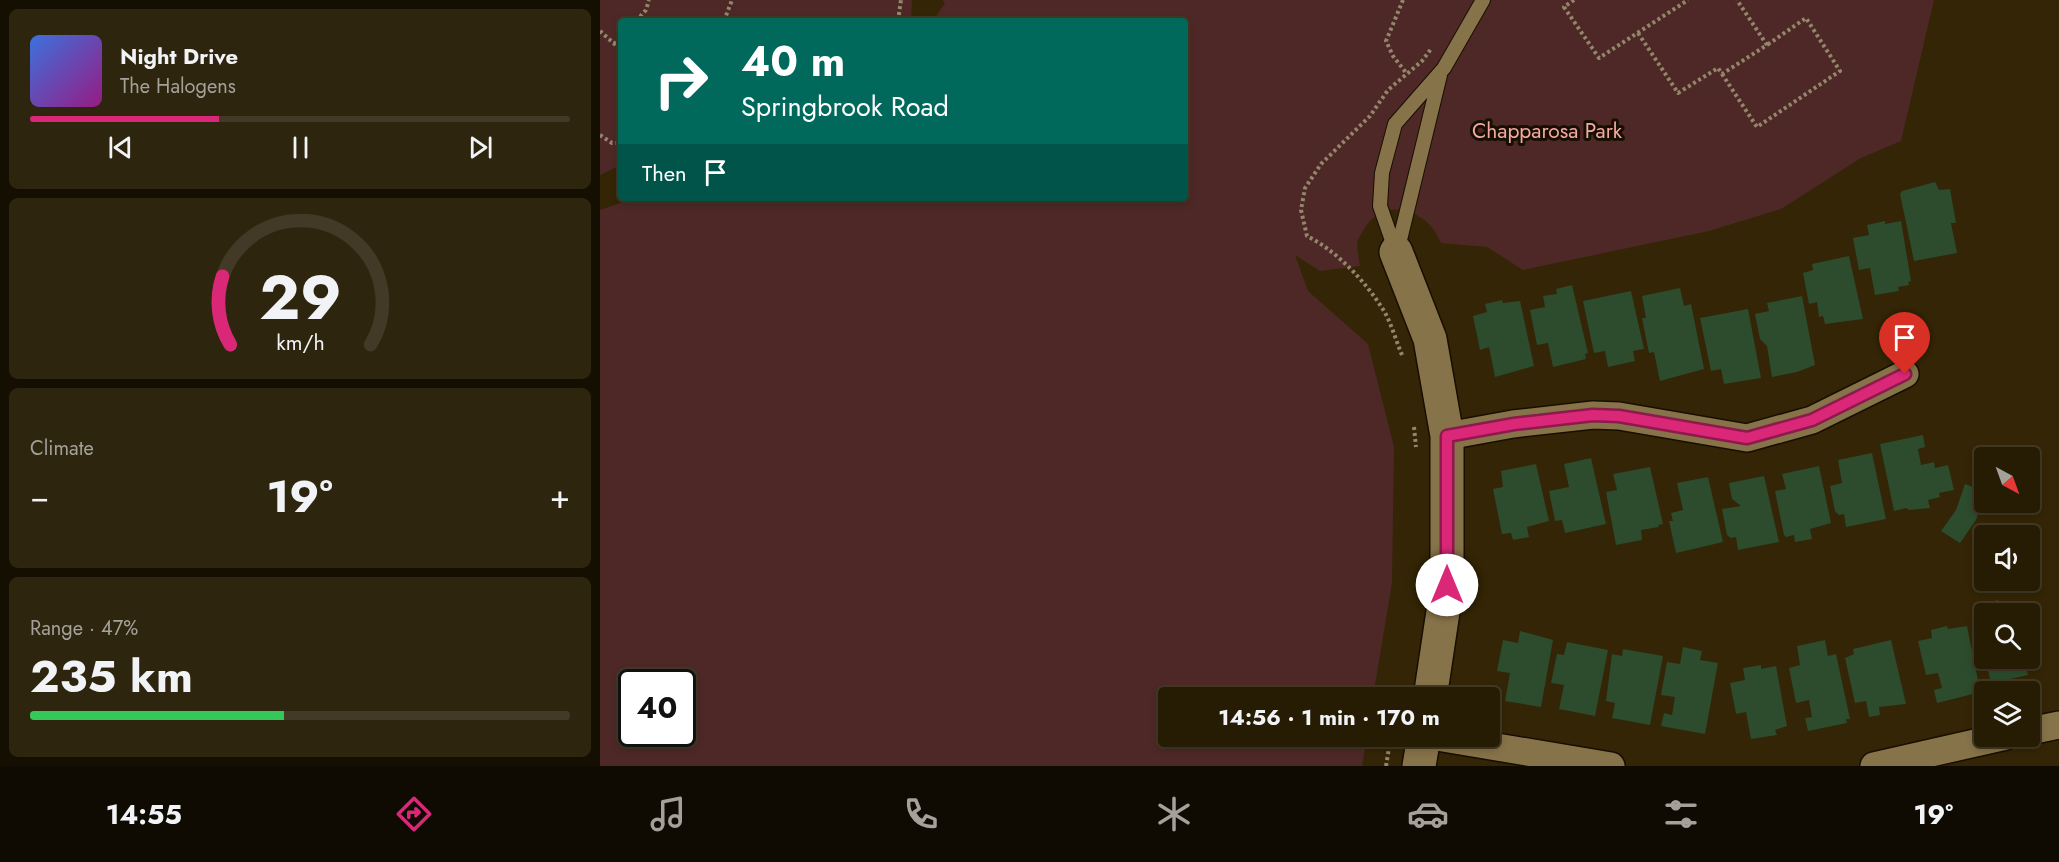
<!DOCTYPE html>
<html lang="en">
<head>
<meta charset="utf-8">
<style>
  :root { --surface:#261c04; --page:#2e250e; --text:#f1f3f6; --muted:#a4a19a; --line:#423a26; --accent:#db2777 }
  body { margin:0; font-family:Jost,sans-serif; background:var(--page); color:var(--text); height:100vh; display:flex; flex-direction:column; font-size:22px; white-space:nowrap }
  * { box-sizing:border-box; margin:0 }
  p { font-size:20px; color:var(--muted) }
  .icon { flex:none; width:33px; height:33px; fill:none; stroke:currentColor; stroke-width:2; stroke-linecap:round; stroke-linejoin:round }
  .map { position:relative; flex:1; overflow:hidden }
  .details { display:flex; flex-direction:column; gap:9px; padding:9px; background:#150f02; width:600px }
  .details>* { flex:none }
  .banner { position:absolute; left:18px; top:18px; width:570px; height:183px; border-radius:6px; box-shadow:0 3px 9px #0003,0 0 0 2px var(--line); background:#00695c; color:#fff; overflow:hidden }
  .needle { width:39px; rotate:139deg }
  .buttons { position:absolute; left:1374px; top:447px; display:grid; gap:12px }
  .buttons a { display:grid; place-items:center; width:66px; height:66px; border-radius:6px; background:var(--surface); box-shadow:0 3px 9px #0003,0 0 0 2px var(--line); font-size:30px }
  .speed { position:absolute; left:18px; top:669px; display:flex; gap:12px; font-size:30px; font-weight:700; text-align:center }
  .speed>* { display:grid; place-content:center; width:78px; height:78px; border-radius:50%; background:var(--surface); box-shadow:0 3px 9px #0003,0 0 0 2px var(--line); line-height:1 }
  .speed .limit { border:3px solid #111; border-radius:9px; background:#fff; color:#111 }
  .pin { position:absolute; display:grid; place-items:center; width:51px; height:51px; color:#fff; margin:-62px -26px; border-radius:50% 50% 50% 0; rotate:-45deg; box-shadow:0 0 6px #0007 }
  .pin .icon { rotate:45deg }
  .me { position:absolute; width:66px; margin:-33px; rotate:0deg; stroke-linejoin:round; filter:drop-shadow(0 0 4px #0008) }
  .turn { display:flex; align-items:center; gap:21px; height:126px; padding:0 24px; font-size:27px }
  .turn .icon { width:78px; height:78px; stroke-width:2.5 }
  .turn b { display:block; font-size:42px; line-height:51px }
  .then { display:flex; align-items:center; height:57px; padding:0 24px; background:#0003; gap:12px; font-size:22px }
  .big { font-size:45px; font-weight:700; line-height:1.1 }
  .details .widget { flex:1; display:flex; flex-direction:column; justify-content:center; gap:9px; min-width:0; padding:0 21px; border-radius:9px; background:var(--page) }
  .details .dial { align-items:center; gap:0 }
  .dial svg { height:156px; overflow:visible; fill:none; stroke:var(--line); stroke-width:7; stroke-linecap:round; text-anchor:middle }
  .dial text { fill:var(--text); stroke:none }
  .song { display:flex; align-items:center; gap:18px }
  .cover { width:72px; height:72px; border-radius:9px; background:linear-gradient(135deg,hsl(220 70% 55%),hsl(310 70% 35%)) }
  .played { height:6px; border-radius:3px; background:linear-gradient(90deg,var(--accent) 35%,var(--line) 35%) }
  .keys { display:flex; justify-content:space-around; direction:ltr }
  .heat { display:flex; justify-content:space-between; align-items:center; font-size:33px; direction:ltr }
  .charge { height:9px; border-radius:4px; background:linear-gradient(90deg,#34c759 47%,var(--line) 0) }
  .trip { position:absolute; left:558px; top:687px; width:342px; height:60px; border-radius:6px; background:var(--surface); box-shadow:0 3px 9px #0003,0 0 0 2px var(--line); font-weight:700; line-height:60px; text-align:center }
  .tab-bar { display:flex; height:96px; justify-content:space-around; align-items:center; background:#0f0b02; color:var(--muted) }
  .tab-bar .icon { width:42px; height:42px }
  .tab-bar .selected { color:var(--accent) }
  .tab-bar b { font-size:27px; color:var(--text) }
  main { display:flex; flex:1; min-height:0 }
  .map>svg:first-child { display:block }
  .green { fill:#4e2826; fill-rule:evenodd }
  .building { fill:#2c4c2d }
  .lines { fill:none; stroke-linecap:round; stroke-linejoin:round }
  .lane-casing { stroke:#180f00; stroke-width:16 }
  .street-casing { stroke:#180f00; stroke-width:30 }
  .secondary-casing { stroke:#180f00; stroke-width:36 }
  .path { stroke:#93866b; stroke-width:4; stroke-dasharray:3 3; stroke-linecap:butt }
  .lane { stroke:#877349; stroke-width:14 }
  .street { stroke:#877349; stroke-width:27 }
  .secondary { stroke:#877349; stroke-width:33 }
  .route-casing { stroke:#8e194d; stroke-width:15 }
  .route { stroke:#db2777; stroke-width:10 }
  .labels { text-anchor:middle; stroke-width:6; stroke-linejoin:round; paint-order:stroke }
  .park-label { font-size:21px; fill:#f4aaa3; stroke:#170f01 }
</style>
</head>
<body>
<main>
<section class="details">
<div class="widget">
<div class="song"><i class="cover"></i><div><b>Night Drive</b><p>The Halogens</p></div></div>
<div class="played"></div>
<div class="keys"><svg class="icon" aria-label="previous" viewBox="0 0 24 24"><path d="M18 5L8 12l10 7zM5 5v14"/></svg><svg class="icon" aria-label="pause" viewBox="0 0 24 24"><path d="M8 5v14M16 5v14"/></svg><svg class="icon" aria-label="next" viewBox="0 0 24 24"><path d="M6 5l10 7-10 7zM19 5v14"/></svg></div>
</div>
<div class="widget dial"><svg viewBox="0 0 100 80">
<path d="M14 69A42 42 0 1 1 86 69"/>
<path d="M14 69A42 42 0 0 1 10 34" stroke="#db2777"/>
<text x="50" y="56" font-size="32" font-weight="700">29</text>
<text x="50" y="72" font-size="11">km/h</text>
</svg></div>
<div class="widget"><p>Climate</p>
<div class="heat"><a>−</a><b class="big">19°</b><a>+</a></div>
</div>
<div class="widget"><p>Range · 47%</p><b class="big">235 km</b><div class="charge"></div></div>
</section>
<div class="map">
<svg width="1459" height="766" viewBox="0 0 1459 766">
  <rect width="100%" height="100%" fill="#332505"/>
  <path class="green" d="M0,0h312l-1,21h-290v144l-21,10z
    M342,0h992l-33,141 -40,17 -80,51 -72,22 -186,39 -36,-23 -46,-4c-13,-34 -58,-49 -78,-12 -2,3 -5,8 -6,12 0,7 2,16 3,23l-40,5 -25,-16 13,36 60,53 26,103 -2,136 -19,114 -205,1v38l199,1 -5,29h-762v-556l34,-12h551v-177h-252l12,-18zM32,682h50v52h-50z"/>
  <path class="building" d="M1335,182l4,8 11,-1 6,34h-5l6,30 -43,8 -14,-67 2,-3z
    M1285,221v3l16,-3 10,60 -3,1 1,3 -11,2 1,4 -24,4 -5,-27 -11,2 -6,-32 16,-3 -2,-10z
    M1249,256l14,63 -38,5 -2,-8 -4,1 -2,-15 -8,2 -6,-31 10,-3 -1,-6z
    M972,285l16,68 -3,1 1,5 -33,8 -5,-24 -11,2 -7,-35 15,-3 -2,-11 14,-2 -1,-5z
    M1080,288l4,18 7,-2 13,65 -44,12 -6,-29 -5,1 -7,-35h4l-4,-22z
    M1031,291l13,58 -11,2 2,10 -27,6 -3,-16 -11,2 -11,-52z
    M1202,296l13,69 -18,7 -25,5 -5,-31 -7,-7 -5,-25 14,-3 -2,-8z
    M902,300l1,3 17,-2 14,65 -39,11 -6,-30 -9,3 -7,-34 14,-4 -2,-8z
    M1148,309l13,69 -37,6 -3,-15 -10,2 -11,-53z
    M1323,435l2,12 -7,2 3,16 13,-3 1,6 13,-3 6,25 -15,3 1,4 -12,3 2,8 -21,2 -3,-2 -12,3 -14,-67z
    M1272,453l14,66 -40,8 -2,-13 -5,1 -4,-4 -5,-25 12,-3 -4,-23z
    M991,458l15,66 -41,9 -3,-13 -7,1 -6,-30 20,-4 -5,-23z
    M936,464l13,57 -22,6 2,10 -16,3 -2,-7 -9,1 -9,-45 10,-2 -2,-16z
    M1219,466l12,57 -21,6 2,10 -17,3 -1,-7 -8,2 -2,-2 -9,-44 11,-2 -4,-15z
    M1050,467l13,57 -5,1 1,2 -18,3 1,10 -26,5 -10,-53 11,-2 -4,-16z
    M1164,476l15,66 -41,8 -2,-13 -5,1 -4,-3 -5,-26 19,-3 -9,-7 -3,-16z
    M1108,477l15,65 -47,11 -7,-32h4l-2,-8 12,-3 -6,-27z
    M1365,484l19,7v5l-8,24 -16,23 -19,-12 15,-21z
    M1398,600l3,9 15,-3 1,8h-33v38l-9,-38 3,-1 -2,-8z
    M1347,626l1,3 19,-3 13,64 -3,1v2l-40,10 -3,-13 8,-2 -4,-15 -12,2 -8,-34 14,-3 -1,-8z
    M920,631l33,9 -12,67 -36,-6 5,-28 -13,-2 6,-31 15,3z
    M1225,640l3,16 8,-2 14,65h-4l1,4 -39,8 -3,-13 7,-1 -3,-17 -13,3 -7,-35 11,-3 -3,-19z
    M1291,640l15,64 -27,3 1,8 -11,2 -3,-16 -11,2 -10,-45 9,-4 -1,-5z
    M967,642l41,8 -13,66 -36,-7 5,-24 -13,-2 6,-29 7,1z
    M1083,647l19,4 -2,9 18,3 -13,71 -44,-8 3,-13 8,2 3,-18 -14,-2 6,-33 13,2z
    M1023,649l40,7 -13,69 -38,-7 3,-15 -9,-2 6,-47 10,2z
    M1385,658h39l4,17 -37,8z
    M1161,665v4l15,-3 11,60 -12,4 2,5 -26,4 -5,-27 -10,2 -6,-31 15,-3 -2,-12z"/>
  <g class="lines">
    <g class="lane-casing">
      <path id="lane" d="M796,252l-16,-46 2,-33 13,-49 49,-56 39,-68
        M797,252l43,-177"/>
    </g>
    <g class="street-casing">
      <path id="street" d="M847,436l66,-12 80,-9 26,1 128,22 65,-18 93,-46
        M1430,731l29,-6
        M831,736l180,30
        M1274,766l132,-30"/>
    </g>
    <g class="secondary-casing">
      <path id="secondary" d="M796,252l34,87 17,97v149l-17,113
        M819,766l5,-30"/>
    </g>
    <path class="path" d="M803,0l-17,41 7,15 14,18
      M974,0l-10,7 35,51 89,-58
      M36,21l10,-11 3,-10
      M124,21l8,-21
      M298,21l3,-21
      M0,31l21,19
      M1038,33l40,60 40,-25 4,6 45,-29 -30,-45
      M14,44l7,-7
      M1122,74l35,53 83,-56 -34,-53 -39,27
      M0,135l12,8h9
      M802,355c-6,-14 -10,-30 -18,-44 -18,-29 -47,-60 -77,-75l-6,-26 4,-22 16,-24 49,-48 18,-26 34,-29 9,-12
      M814,427l2,20
      M786,766l5,-30"/>
    <use href="#lane" class="lane"/>
    <use href="#street" class="street"/>
    <use href="#secondary" class="secondary"/>
  </g>
  <g class="lines">
    <g class="route-casing">
      <path id="route" d="M847,585v-149l67,-12 79,-9 26,1 128,22 65,-18 93,-46"/>
    </g>
    <use href="#route" class="route"/>
  </g>
  <g class="labels">
    <g class="park-label">
      <text x="947" y="138">Chapparosa Park</text>
    </g>
  </g>
</svg>
<div class="buttons">
<a><svg class="needle" viewBox="-14 -14 28 28"><path d="M0-13l5 13h-10z" fill="#e53935"/><path d="M0 13l5-13h-10z" fill="#a4a19a"/></svg></a>
<a><svg class="icon" aria-label="sound" viewBox="0 0 24 24"><path d="M4 9h4l5-4v14l-5-4H4zM17 9q2 3 0 6"/></svg></a>
<a><svg class="icon" aria-label="search" viewBox="0 0 24 24"><circle cx="10" cy="10" r="6"/><path d="M15 15l6 6"/></svg></a>
<a><svg class="icon" aria-label="layers" viewBox="0 0 24 24"><path d="M12 4l9 5-9 5-9-5zM3 14l9 5 9-5"/></svg></a>
</div>
<div class="speed"><div class="limit">40</div></div>
<div class="pin" style="left:1305px;top:374px;background:#d93025"><svg class="icon" aria-label="arrive" viewBox="0 0 24 24"><path d="M6 21V4h12l-3 4 3 4H6"/></svg></div>
<svg class="me" style="left:847px;top:585px" viewBox="-20 -20 40 40"><circle r="19" fill="#fff"/><path d="M0-13L10 11 0 6-10 11z" fill="#db2777"/></svg>
<div class="trip">14:56 · 1 min · 170 m</div>
<div class="banner">
<div class="turn"><svg class="icon" aria-label="right" viewBox="0 0 24 24"><path d="M7 20v-9h11M14 6l5 5-5 5"/></svg><div><b>40 m</b>Springbrook Road</div></div>
<div class="then">Then<svg class="icon" aria-label="arrive" viewBox="0 0 24 24"><path d="M6 21V4h12l-3 4 3 4H6"/></svg></div>
</div>
</div>
</main>
<nav class="tab-bar">
<b>14:55</b>
<svg class="icon selected" aria-label="directions" viewBox="0 0 24 24"><path d="M12 3l9 9-9 9-9-9zM9 14v-3h6M13 9l2 2-2 2"/></svg>
<svg class="icon" aria-label="music" viewBox="0 0 24 24"><path d="M9 18V5l10-2v13"/><circle cx="6" cy="18" r="3"/><circle cx="16" cy="16" r="3"/></svg>
<svg class="icon" aria-label="phone" viewBox="0 0 24 24"><path d="M5 4h4l2 5-3 2q2 4 5 5l2-3 5 2v4C11 20 4 13 5 4z"/></svg>
<svg class="icon" aria-label="climate" viewBox="0 0 24 24"><path d="M12 3v18M4 7l16 10M4 17L20 7"/></svg>
<svg class="icon" aria-label="car" viewBox="0 0 24 24"><path d="M5 17H2v-5l4-1 3-4h7l3 4 3 1v5h-3M9 17h6M6 11h13"/><circle cx="7" cy="17" r="2"/><circle cx="17" cy="17" r="2"/></svg>
<svg class="icon" aria-label="filters" viewBox="0 0 24 24"><path d="M4 7h16M4 17h16"/><circle cx="9" cy="7" r="2"/><circle cx="15" cy="17" r="2"/></svg>
<b>19°</b>
</nav>
</body>
</html>
